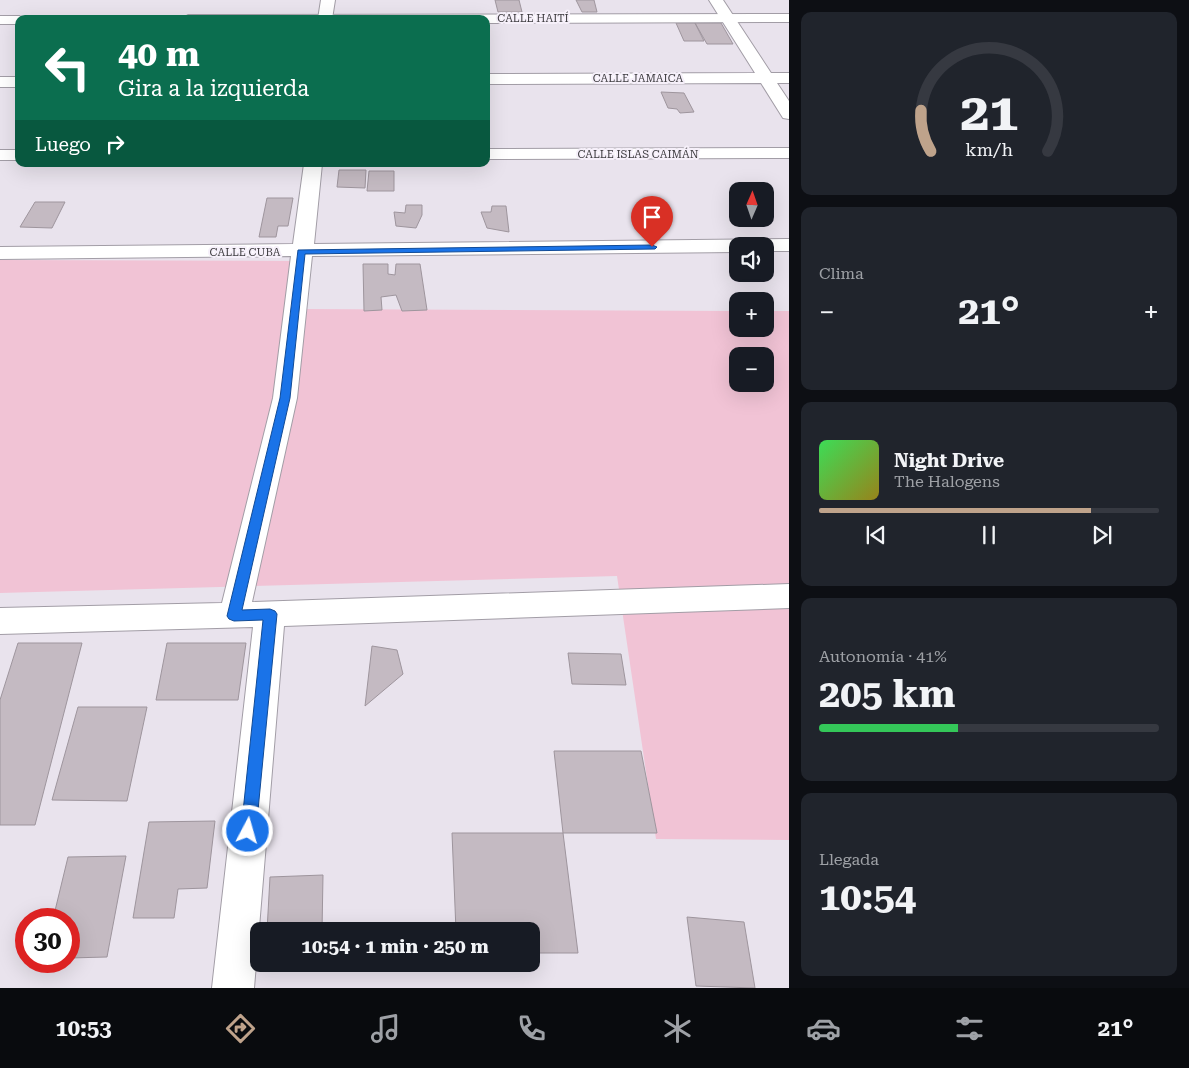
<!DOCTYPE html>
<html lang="es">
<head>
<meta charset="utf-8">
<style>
  :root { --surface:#171b24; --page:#20242c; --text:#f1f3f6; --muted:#9ea1a6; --line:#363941; --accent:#bfa38b }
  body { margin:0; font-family:"Roboto Serif",serif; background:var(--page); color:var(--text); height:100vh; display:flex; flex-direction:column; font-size:19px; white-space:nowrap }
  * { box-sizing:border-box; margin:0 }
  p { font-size:16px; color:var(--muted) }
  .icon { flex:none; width:28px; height:28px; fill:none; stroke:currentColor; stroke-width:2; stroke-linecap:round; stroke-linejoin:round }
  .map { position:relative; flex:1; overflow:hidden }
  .details { display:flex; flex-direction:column; gap:12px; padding:12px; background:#0d0f14; width:400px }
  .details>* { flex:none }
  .top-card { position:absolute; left:15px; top:15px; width:475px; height:152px; border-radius:10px; box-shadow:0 5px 20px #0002; background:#0b6e4f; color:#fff; overflow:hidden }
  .needle { width:32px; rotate:2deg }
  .tools { position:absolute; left:729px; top:182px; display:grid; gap:10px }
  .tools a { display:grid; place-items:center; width:45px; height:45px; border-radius:10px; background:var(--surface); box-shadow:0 5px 20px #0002; font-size:25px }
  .speed { position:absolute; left:15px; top:908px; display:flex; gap:10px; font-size:25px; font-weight:700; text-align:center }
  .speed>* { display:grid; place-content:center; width:65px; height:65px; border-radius:50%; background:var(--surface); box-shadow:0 5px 20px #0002; line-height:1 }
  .speed .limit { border:8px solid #d22; background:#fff; color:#111 }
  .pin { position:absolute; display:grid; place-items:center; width:42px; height:42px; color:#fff; margin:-51px -21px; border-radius:50% 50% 50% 0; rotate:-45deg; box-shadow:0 0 5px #0007 }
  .pin .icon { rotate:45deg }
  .me { position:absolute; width:55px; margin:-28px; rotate:6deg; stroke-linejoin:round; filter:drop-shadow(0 0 4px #0008) }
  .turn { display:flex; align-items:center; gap:18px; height:105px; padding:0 20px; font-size:22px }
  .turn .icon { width:65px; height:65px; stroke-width:2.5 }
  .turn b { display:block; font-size:35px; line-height:42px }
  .then { display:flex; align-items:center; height:48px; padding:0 20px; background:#0003; gap:10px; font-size:19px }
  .big { font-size:38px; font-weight:700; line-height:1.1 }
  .details .widget { flex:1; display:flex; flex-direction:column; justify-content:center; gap:8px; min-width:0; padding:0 18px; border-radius:10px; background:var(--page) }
  .details .dial { align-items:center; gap:0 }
  .dial svg { height:130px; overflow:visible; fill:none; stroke:var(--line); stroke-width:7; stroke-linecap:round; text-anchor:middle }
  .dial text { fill:var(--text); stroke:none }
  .song { display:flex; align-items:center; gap:15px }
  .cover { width:60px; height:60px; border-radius:8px; background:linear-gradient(135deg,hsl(130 70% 55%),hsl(50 70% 35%)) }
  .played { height:5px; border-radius:2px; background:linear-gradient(90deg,var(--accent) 80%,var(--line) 80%) }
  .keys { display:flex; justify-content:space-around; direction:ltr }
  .heat { display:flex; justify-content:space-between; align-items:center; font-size:28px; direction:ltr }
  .charge { height:8px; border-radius:4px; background:linear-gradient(90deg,#34c759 41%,var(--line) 0) }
  .trip { position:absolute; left:250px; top:922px; width:290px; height:50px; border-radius:10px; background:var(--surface); box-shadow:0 5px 20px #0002; font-weight:700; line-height:50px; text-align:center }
  .menu { display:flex; height:80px; justify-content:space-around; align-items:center; background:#090b0e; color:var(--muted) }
  .menu .icon { width:35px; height:35px }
  .menu .on { color:var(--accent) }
  .menu b { font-size:22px; color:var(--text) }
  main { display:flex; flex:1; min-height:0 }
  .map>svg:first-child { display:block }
  .green { fill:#f1c3d5; fill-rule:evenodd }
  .building { fill:#c4bac2; stroke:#9e959d }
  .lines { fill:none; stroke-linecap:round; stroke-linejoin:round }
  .minor-casing { stroke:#a29da6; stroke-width:2 }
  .tertiary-casing { stroke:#a29da6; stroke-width:2 }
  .minor { fill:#fff; fill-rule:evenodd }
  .tertiary { fill:#fff; fill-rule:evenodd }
  .route { fill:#1a73e8; stroke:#114b97 }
  .labels { text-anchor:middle; stroke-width:4; stroke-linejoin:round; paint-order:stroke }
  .far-street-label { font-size:11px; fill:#3e3c40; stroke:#f6f0fa }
</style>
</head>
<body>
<main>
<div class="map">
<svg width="789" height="988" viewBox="0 0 789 988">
  <rect width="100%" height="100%" fill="#e9e3ed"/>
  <path class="green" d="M0,260l299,1v48l438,2 1,18h27v-18h24v529l-133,-1 -39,-263 -617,17zM738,356h27v28h-27z"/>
  <path class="building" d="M495,0h24l3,12h-24z
    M576,0h18l3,12h-15z
    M676,23h19l9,18h-20z
    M695,23h26l12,21h-26z
    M661,92l23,1 10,19 -14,1 -3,-4 -9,-1z
    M339,170h27l-1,18 -28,-1z
    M369,171h25v20h-27z
    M267,198h26l-5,28h-10l-2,11h-17z
    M35,202h30l-13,26 -32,-1z
    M406,205h16v10l-6,13 -20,-2 -2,-14 11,1z
    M492,206h14l3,26 -22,-4 -6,-16h10z
    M363,264h25v10l7,1 1,-11h24l7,46 -25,1 -6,-16 -15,2 1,13 -18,1z
    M18,643h64l-47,182h-35v-125z
    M167,643h79l-8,57h-82z
    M372,646l25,4 6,24 -38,32z
    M568,653l53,1 5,31 -54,-1z
    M78,707h69l-20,94 -75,-1z
    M554,751h87l16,82h-94z
    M215,821l-8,67 -29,1 -4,29h-41l16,-96z
    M452,833h111l15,120h-47v-22h-75z
    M126,856l-19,101 -38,1v-39h-16l15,-62z
    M323,875l-1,56h-55l3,-54z
    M687,917l57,5 11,66 -59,-2z"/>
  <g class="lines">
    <g class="minor-casing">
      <path id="minor" d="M321,0h14l-3,19h-14z
        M709,0h14l48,73h18v10h-12l12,18v18l-6,-1 -22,-35 -275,1v-10l269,-1z
        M0,77h19v10h-19z
        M789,148v10l-303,1v-10z
        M0,150h19v10h-19z
        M304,164h18l-8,80 475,-5v12h-24v-5h-27v6l-426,4 -15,142 -45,204 537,-18v24l-505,18 -30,362h-42l41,-361 -253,7v-26l222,-5 51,-205 18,-142 -291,3v-12l293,-3z"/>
    </g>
    <g class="tertiary-casing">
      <path id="tertiary" d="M789,14v8l-303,1v-4h-305l7,-4z
        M0,16h19l6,3h-6v5h-19z"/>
    </g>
    <use href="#minor" class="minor"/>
    <use href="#tertiary" class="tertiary"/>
  </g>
  <path class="route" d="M652,245l5,2 -2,2 -350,5 -15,144 -48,212 28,-1 5,2 2,3 -21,217 -2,5 -6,2 -5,-2 -2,-5 22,-211 -29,1 -5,-2 -2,-3 53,-218 18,-148z"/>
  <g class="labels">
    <g class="far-street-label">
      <text x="533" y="22">CALLE HAITÍ</text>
      <text x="638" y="82">CALLE JAMAICA</text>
      <text x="638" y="158">CALLE ISLAS CAIMÁN</text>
      <text x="245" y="256">CALLE CUBA</text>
    </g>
  </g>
</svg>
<div class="tools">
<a><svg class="needle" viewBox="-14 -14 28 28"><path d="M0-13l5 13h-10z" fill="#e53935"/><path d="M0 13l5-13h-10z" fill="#9ea1a6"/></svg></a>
<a><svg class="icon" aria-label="sound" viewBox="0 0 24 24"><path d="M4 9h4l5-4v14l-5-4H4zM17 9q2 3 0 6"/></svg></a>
<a>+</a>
<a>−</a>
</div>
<div class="speed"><div class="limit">30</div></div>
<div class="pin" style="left:652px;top:247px;background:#d93025"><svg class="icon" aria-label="arrive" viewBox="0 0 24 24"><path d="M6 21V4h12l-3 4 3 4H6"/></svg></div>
<svg class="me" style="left:248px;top:831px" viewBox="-20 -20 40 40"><circle r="17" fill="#1a73e8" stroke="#fff" stroke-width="3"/><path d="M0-11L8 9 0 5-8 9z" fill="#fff"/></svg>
<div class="trip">10:54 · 1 min · 250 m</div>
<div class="top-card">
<div class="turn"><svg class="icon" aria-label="left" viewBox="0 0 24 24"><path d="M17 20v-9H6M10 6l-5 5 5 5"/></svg><div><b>40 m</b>Gira a la izquierda</div></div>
<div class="then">Luego<svg class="icon" aria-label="right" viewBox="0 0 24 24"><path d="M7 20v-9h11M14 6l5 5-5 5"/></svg></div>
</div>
</div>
<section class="details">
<div class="widget dial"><svg viewBox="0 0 100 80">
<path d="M14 69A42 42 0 1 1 86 69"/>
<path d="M14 69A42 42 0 0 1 8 44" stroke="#bfa38b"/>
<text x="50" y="56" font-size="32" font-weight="700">21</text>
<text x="50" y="72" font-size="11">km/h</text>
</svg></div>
<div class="widget"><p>Clima</p>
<div class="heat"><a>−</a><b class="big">21°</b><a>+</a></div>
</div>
<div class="widget">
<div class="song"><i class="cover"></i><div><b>Night Drive</b><p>The Halogens</p></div></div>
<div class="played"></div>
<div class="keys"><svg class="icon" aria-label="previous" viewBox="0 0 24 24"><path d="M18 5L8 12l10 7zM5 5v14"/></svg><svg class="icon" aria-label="pause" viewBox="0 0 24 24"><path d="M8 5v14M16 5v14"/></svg><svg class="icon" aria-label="next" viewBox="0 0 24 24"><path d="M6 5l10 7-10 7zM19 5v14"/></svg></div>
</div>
<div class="widget"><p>Autonomía · 41%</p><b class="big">205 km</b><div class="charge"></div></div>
<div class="widget"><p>Llegada</p><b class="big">10:54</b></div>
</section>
</main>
<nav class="menu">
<b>10:53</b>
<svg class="icon on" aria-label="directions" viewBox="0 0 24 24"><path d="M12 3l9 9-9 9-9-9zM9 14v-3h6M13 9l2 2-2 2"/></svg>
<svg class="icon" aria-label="music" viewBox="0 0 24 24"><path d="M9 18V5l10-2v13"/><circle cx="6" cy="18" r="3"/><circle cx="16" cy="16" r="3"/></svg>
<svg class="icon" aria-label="phone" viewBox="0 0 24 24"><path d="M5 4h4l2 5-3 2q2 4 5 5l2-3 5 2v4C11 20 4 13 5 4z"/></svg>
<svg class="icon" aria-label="climate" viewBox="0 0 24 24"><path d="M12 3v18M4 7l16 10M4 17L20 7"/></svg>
<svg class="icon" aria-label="car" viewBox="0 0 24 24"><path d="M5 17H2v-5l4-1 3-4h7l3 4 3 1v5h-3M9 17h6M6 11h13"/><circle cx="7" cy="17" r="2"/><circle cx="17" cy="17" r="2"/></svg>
<svg class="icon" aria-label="filters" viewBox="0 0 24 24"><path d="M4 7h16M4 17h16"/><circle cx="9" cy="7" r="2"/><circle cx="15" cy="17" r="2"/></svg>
<b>21°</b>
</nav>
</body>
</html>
